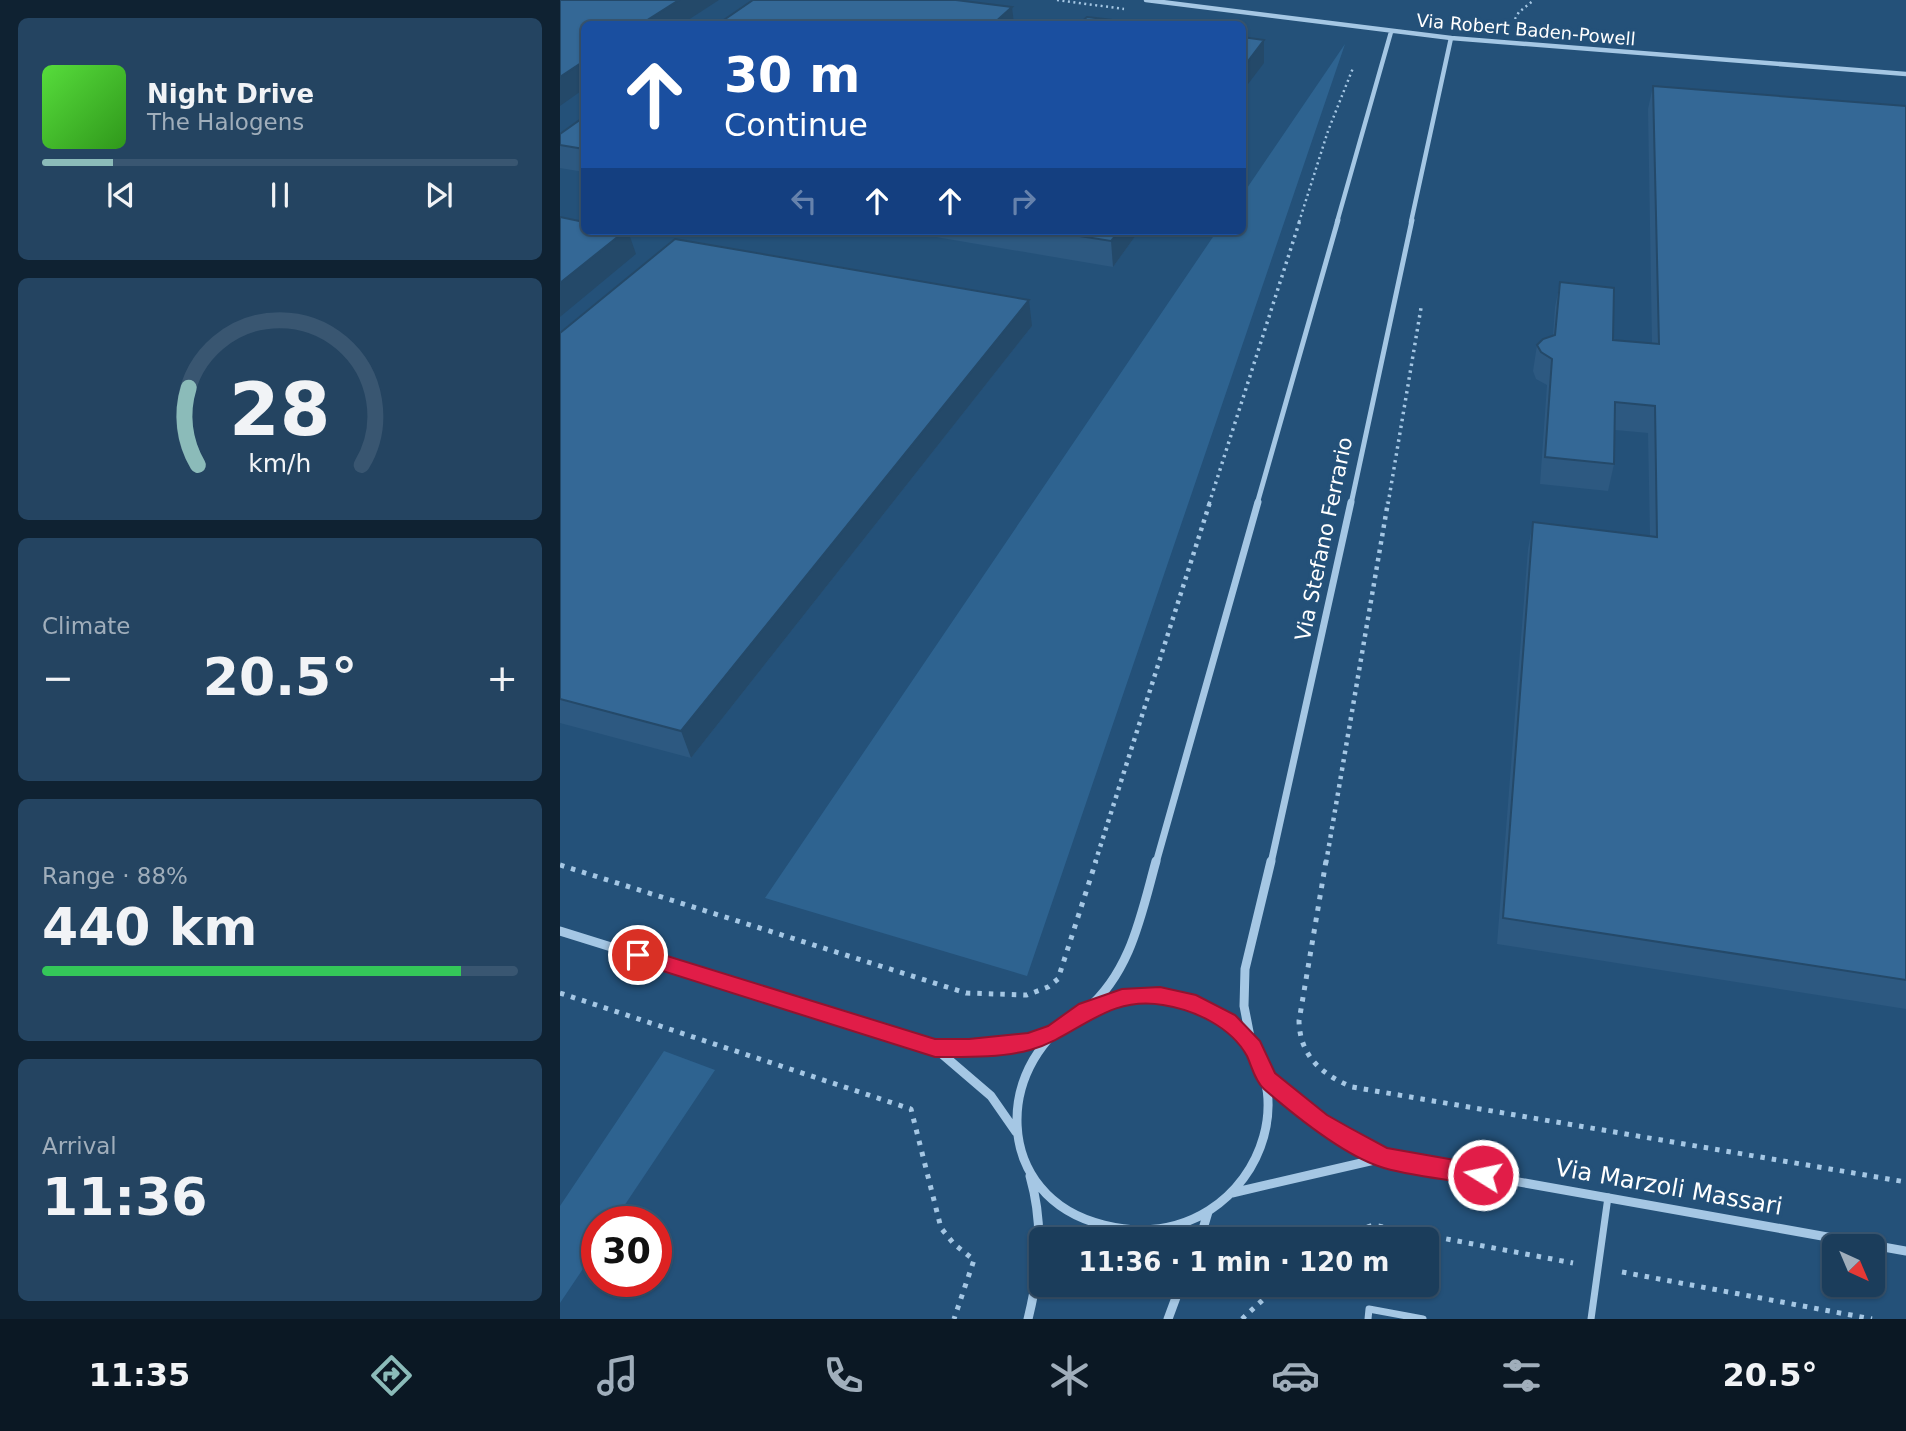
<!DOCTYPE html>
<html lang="en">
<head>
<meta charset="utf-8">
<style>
  :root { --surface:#1b3d5b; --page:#244461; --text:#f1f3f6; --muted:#a0aebb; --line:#395671; --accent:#8bbbb9 }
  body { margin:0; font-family:"DejaVu Sans",sans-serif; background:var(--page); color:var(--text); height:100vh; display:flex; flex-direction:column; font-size:26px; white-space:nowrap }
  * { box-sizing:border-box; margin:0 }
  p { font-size:23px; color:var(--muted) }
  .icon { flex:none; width:38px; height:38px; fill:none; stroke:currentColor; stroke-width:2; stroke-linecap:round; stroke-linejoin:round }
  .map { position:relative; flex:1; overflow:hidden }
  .side { display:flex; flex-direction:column; gap:18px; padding:18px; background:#0f2232; width:560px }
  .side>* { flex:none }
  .banner { position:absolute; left:21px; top:21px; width:665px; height:214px; border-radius:10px; box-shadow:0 2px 5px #0004,0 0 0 2px var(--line); background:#1a4fa0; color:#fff; overflow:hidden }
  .needle { width:46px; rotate:136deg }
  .tools { position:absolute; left:1262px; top:1234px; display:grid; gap:14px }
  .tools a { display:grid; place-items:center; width:63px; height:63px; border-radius:10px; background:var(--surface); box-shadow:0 2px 5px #0004,0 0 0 2px var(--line); font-size:35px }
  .speed { position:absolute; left:21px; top:1206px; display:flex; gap:14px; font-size:35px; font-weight:700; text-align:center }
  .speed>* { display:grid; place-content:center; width:91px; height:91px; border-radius:50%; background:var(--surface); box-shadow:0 2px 5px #0004,0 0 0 2px var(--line); line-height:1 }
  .speed .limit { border:10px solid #d22; background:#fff; color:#111 }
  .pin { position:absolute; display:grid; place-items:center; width:60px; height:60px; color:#fff; margin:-30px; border:4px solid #fff; border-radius:50%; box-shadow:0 2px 7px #0007 }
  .me { position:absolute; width:77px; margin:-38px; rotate:280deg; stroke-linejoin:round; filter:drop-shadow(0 0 5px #0008) }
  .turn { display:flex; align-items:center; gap:24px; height:147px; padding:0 28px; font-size:32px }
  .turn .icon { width:91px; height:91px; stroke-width:2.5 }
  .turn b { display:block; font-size:49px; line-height:60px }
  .lanes { display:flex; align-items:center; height:66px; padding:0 28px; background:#0003; justify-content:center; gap:35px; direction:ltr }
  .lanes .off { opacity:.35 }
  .big { font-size:52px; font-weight:800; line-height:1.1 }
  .side .widget { flex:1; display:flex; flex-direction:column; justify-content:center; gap:10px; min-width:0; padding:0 24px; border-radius:10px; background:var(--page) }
  .side .dial { align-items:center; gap:0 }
  .dial svg { height:182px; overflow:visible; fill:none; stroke:var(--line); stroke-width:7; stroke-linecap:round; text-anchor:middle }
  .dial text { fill:var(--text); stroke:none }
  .song { display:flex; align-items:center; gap:21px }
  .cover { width:84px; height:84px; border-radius:10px; background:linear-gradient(135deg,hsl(110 70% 55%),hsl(110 70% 35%)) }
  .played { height:7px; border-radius:4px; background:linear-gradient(90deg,var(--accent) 15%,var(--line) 15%) }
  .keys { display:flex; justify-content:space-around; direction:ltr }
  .heat { display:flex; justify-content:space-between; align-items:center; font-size:38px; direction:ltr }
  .charge { height:10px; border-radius:5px; background:linear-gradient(90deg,#34c759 88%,var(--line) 0) }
  .trip { position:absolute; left:469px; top:1227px; width:410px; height:70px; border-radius:10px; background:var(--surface); box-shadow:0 2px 5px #0004,0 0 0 2px var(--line); font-weight:800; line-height:70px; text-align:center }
  .tab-bar { display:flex; height:112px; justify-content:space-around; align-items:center; background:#0b1824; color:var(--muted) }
  .tab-bar .icon { width:49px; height:49px }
  .tab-bar .current { color:var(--accent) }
  .tab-bar b { font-size:32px; color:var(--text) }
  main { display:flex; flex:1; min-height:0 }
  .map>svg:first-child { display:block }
  .green { fill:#2e6390 }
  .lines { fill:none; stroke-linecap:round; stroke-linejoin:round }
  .path-far3 { stroke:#a5c7e4; stroke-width:2.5; stroke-dasharray:2 3.5; stroke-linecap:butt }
  .path-far2 { stroke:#a5c7e4; stroke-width:3.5; stroke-dasharray:2.5 4.5; stroke-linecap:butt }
  .path-far1 { stroke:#a5c7e4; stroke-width:4.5; stroke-dasharray:3.5 5; stroke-linecap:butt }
  .path { stroke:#a5c7e4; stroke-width:5; stroke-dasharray:4.5 7; stroke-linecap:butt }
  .service { stroke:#a5c7e4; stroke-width:7 }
  .minor-far3 { stroke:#a5c7e4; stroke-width:4.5 }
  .minor-far2 { stroke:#a5c7e4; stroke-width:5 }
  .minor-far1 { stroke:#a5c7e4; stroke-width:7 }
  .minor { stroke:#a5c7e4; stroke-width:9 }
  .wall { fill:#2d5981 }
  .shaded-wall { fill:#244969 }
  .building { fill:#346896; stroke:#244969; stroke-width:2 }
  .route { fill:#e11d48; stroke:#92132f; stroke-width:2 }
  .labels { text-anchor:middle; stroke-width:7; stroke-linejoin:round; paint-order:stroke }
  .far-street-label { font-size:18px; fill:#fff; stroke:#245179 }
  .street-label { font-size:21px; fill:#fff; stroke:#245179 }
  .near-street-label { font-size:24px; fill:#fff; stroke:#245179 }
</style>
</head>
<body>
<main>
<section class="side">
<div class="widget">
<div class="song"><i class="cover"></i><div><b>Night Drive</b><p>The Halogens</p></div></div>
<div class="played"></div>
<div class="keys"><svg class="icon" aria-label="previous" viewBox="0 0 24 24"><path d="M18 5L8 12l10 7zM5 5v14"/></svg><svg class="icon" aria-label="pause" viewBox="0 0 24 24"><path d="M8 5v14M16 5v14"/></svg><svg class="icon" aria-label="next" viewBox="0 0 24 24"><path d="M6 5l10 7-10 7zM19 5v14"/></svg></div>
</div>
<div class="widget dial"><svg viewBox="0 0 100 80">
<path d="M14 69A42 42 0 1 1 86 69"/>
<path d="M14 69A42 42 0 0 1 10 35" stroke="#8bbbb9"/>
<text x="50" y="56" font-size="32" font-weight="700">28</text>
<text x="50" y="72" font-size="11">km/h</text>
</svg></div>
<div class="widget"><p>Climate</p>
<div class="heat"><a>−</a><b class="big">20.5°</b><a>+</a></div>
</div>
<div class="widget"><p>Range · 88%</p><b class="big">440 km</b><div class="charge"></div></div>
<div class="widget"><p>Arrival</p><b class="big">11:36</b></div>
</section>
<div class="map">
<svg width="1346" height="1319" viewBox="0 0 1346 1319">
  <rect width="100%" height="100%" fill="#245179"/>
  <path class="green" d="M785,44l-318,932 -262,-78 452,-667h25l1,-37z
    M104,1051l51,19 -101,151 -17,1v26l-37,55v-97z"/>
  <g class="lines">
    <path class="path-far3" d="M497,0l67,9
      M955,19l4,-7 15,-12
      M739,222l29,-91 25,-63"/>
    <path class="path-far2" d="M649,504l91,-284
      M828,504l33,-196"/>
    <path class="path-far1" d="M535,863l115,-361
      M766,863l62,-361"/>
    <path class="path" d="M766,861l-27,160c1,35 22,53 53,66l554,95
      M0,865l406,128 61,2 21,-8 10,-8 38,-118
      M0,993l351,116 30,119 13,16 20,16 -20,59
      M725,1239l5,-3 21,3
      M775,1239l38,-14 200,38
      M1062,1272l250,47
      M682,1319l25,-23 7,-12"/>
    <path class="service" d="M808,1319l1,-10 54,10
      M1031,1319l17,-122"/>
    <path class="minor-far3" d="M586,0l305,38 455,36
      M777,222l54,-190
      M851,222l40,-184"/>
    <path class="minor-far2" d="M697,504l81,-284
      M791,504l61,-284"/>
    <path class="minor-far1" d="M596,863l102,-361
      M711,863l80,-361"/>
    <path class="minor" d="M0,931l375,117 75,-4 44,-12
      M600,996c185,29 110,270 -56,229 -113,-27 -113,-166 -17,-216 23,-11 49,-12 73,-13z
      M526,1010c45,-38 55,-95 70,-149
      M692,1047l-8,-41 1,-37 26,-108
      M375,1048l56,48 25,36
      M707,1079l53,42 64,37 522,93
      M672,1193l151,-35
      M640,1239l8,-27
      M468,1319c12,-48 16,-94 2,-143
      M608,1319l13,-35"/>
  </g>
  <path class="wall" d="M1093,86l253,20v903l-409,-65 31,-395 5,-27 117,14 -2,-103 -33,-3 -1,34 -6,27 -68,-7 7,-99 -11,-6 -3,-8 4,-26 16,-9 2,-29 5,-25 53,58 39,4 -4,-235z
    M24,117v55l-24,-4v-34z
    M376,231h203l-26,36 -177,-30z
    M472,326l-341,432 -131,-35v-390z"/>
  <path class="shaded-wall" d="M119,0h40l-37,24h-41z
    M452,7l2,17h-21z
    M704,40v23l-22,29v-23z
    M24,61v28l-24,17v-29z
    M65,231h3l8,23 -76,63v-34z
    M559,231h20l-26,36 -2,-26z
    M469,300l3,26 -341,432 -10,-27z"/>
  <path class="building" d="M0,0h119l-38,24h-57v37l-24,16z
    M193,0h203l56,7 -19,17h-275z
    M527,17l60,7h-68z
    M682,37l22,3 -22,29z
    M1093,86l253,20v874l-403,-62 30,-396 124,15 -2,-131 -40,-4 -1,62 -69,-7 7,-98 -11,-7 -4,-7 6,-6 12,-4 5,-53 54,6 -1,52 46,4z
    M24,117v32l-24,-4v-11z
    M0,217l24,5v9h41l-65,52z
    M488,231h71l-8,10z
    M115,239l354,61 -348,431 -121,-32v-366z"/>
  <path class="route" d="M78,947l297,92h34l59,-6 20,-7 31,-22 43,-15 38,-2 36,8 39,20 25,26 15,32 52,42 23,13 37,20 96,17 8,3 3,7 -3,7 -8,3c-32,-5 -67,-8 -99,-17 -38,-11 -90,-53 -120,-79 -9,-8 -12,-22 -17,-33 -16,-29 -52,-46 -84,-51 -57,-10 -84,31 -133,45 -29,8 -65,7 -95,7l-304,-96 -3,-6 3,-6z"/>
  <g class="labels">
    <g class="far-street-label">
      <text transform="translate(966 30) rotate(5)" y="6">Via Robert Baden-Powell</text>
    </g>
    <g class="street-label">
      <text transform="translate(764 539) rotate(-78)" y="7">Via Stefano Ferrario</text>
    </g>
    <g class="near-street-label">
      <text transform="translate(1109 1187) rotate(10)" y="8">Via Marzoli Massari</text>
    </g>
  </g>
</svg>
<div class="tools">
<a><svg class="needle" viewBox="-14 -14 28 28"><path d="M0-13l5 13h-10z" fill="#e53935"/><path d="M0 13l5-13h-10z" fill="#a0aebb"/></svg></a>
</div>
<div class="speed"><div class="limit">30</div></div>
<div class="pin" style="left:78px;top:955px;background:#d93025"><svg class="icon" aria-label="arrive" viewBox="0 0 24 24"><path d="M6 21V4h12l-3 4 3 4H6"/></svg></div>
<svg class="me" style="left:923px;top:1175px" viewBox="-20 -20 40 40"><circle r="17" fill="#e11d48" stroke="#fff" stroke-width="3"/><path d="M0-11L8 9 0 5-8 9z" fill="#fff"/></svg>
<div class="trip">11:36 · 1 min · 120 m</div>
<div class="banner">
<div class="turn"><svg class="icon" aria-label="ahead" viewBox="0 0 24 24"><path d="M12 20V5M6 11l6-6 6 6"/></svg><div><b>30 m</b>Continue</div></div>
<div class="lanes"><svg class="icon off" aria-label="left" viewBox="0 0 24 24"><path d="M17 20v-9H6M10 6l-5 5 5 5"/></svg><svg class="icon" aria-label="ahead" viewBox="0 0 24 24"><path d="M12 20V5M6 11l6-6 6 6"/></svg><svg class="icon" aria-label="ahead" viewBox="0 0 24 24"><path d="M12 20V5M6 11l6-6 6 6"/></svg><svg class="icon off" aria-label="right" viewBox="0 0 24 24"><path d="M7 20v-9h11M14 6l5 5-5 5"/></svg></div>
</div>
</div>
</main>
<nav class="tab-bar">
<b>11:35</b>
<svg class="icon current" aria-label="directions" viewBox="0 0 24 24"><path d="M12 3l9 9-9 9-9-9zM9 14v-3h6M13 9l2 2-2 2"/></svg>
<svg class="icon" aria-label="music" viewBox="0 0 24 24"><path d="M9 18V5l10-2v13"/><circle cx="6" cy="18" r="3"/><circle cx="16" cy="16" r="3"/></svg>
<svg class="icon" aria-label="phone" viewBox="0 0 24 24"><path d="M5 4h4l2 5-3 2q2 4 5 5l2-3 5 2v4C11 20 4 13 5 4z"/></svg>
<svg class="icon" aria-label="climate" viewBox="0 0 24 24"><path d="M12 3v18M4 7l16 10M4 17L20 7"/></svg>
<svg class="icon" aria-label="car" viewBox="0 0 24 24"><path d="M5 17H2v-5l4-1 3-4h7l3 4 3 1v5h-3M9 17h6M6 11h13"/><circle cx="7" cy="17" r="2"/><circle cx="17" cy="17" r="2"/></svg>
<svg class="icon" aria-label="filters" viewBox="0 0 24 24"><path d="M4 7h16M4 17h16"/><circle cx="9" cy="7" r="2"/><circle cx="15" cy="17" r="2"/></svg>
<b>20.5°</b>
</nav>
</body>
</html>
